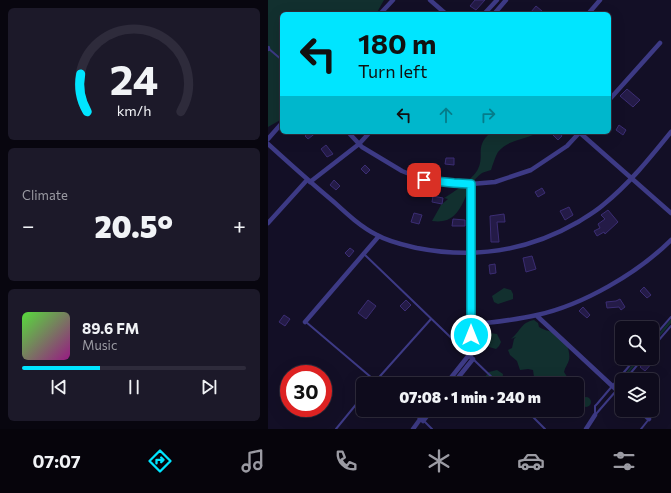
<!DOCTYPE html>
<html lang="en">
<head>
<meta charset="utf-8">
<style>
  :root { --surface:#0e0b1c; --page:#1c1929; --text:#f1f3f6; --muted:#9b9ba3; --line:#2e2b3b; --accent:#00e5ff }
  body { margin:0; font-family:Commissioner,sans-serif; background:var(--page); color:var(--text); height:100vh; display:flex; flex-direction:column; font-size:15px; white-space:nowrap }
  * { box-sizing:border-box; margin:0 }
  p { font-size:13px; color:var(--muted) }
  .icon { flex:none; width:22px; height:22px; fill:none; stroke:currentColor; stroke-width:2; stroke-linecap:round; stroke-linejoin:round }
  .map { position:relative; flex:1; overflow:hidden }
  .panel { display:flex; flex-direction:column; gap:8px; padding:8px; background:#08060f; width:268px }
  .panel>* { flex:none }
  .hud { position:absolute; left:12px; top:12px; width:331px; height:122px; border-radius:6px; box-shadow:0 4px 16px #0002,0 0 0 1px var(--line); background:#00e5ff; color:#111; overflow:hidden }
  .controls { position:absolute; left:347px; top:321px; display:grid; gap:8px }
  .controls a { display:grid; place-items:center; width:44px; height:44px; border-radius:6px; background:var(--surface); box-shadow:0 4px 16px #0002,0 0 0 1px var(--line); font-size:20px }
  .speed { position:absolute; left:12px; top:365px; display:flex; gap:8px; font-size:20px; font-weight:700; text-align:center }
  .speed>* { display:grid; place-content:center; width:52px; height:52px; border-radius:50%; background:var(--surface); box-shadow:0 4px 16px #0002,0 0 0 1px var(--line); line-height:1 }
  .speed .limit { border:6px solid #d22; background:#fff; color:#111 }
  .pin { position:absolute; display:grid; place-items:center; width:34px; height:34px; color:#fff; margin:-17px; border-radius:8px; box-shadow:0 2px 6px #0006 }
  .me { position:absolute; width:44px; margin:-22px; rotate:0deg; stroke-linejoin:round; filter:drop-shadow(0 0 3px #0008) }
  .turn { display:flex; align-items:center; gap:14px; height:84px; padding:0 12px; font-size:18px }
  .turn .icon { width:52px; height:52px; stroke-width:2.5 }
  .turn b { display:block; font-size:28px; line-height:34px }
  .lanes { display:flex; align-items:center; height:38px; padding:0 12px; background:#0003; justify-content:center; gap:20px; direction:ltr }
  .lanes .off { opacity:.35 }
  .big { font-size:30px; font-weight:800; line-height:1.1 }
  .panel .card { flex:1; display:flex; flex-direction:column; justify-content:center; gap:6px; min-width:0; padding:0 14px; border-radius:6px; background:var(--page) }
  .panel .dial { align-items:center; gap:0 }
  .dial svg { height:104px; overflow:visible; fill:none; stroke:var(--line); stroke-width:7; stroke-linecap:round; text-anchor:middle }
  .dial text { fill:var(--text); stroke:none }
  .song { display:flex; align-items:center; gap:12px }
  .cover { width:48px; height:48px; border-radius:6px; background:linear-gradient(135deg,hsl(110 70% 55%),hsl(310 70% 35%)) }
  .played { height:4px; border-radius:2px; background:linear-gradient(90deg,var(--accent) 35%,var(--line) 35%) }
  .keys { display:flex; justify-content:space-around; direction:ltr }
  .heat { display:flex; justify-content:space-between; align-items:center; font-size:22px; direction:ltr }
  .trip { position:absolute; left:88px; top:377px; width:228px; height:40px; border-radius:6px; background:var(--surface); box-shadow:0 4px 16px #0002,0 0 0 1px var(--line); font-weight:800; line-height:40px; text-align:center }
  .dock { display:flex; height:64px; justify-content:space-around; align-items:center; background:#06040b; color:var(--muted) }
  .dock .icon { width:28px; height:28px }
  .dock .on { color:var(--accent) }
  .dock b { font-size:18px; color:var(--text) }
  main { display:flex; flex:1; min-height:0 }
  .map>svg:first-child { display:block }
  .green { fill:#12302f }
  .building { fill:#241b47; stroke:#3b2d73 }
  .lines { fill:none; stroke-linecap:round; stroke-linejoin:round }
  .lane { stroke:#3d3a85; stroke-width:2 }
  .street { stroke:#3d3a85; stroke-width:4.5 }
  .route-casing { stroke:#0095a6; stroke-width:10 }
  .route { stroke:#00e5ff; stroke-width:7 }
</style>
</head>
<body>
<main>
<section class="panel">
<div class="card dial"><svg viewBox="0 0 100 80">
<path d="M14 69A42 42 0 1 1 86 69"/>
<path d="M14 69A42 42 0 0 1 9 40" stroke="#00e5ff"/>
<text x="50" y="56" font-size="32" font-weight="700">24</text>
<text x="50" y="72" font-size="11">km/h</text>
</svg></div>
<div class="card"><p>Climate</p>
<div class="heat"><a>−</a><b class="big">20.5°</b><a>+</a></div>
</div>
<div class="card">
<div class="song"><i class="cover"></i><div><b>89.6 FM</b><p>Music</p></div></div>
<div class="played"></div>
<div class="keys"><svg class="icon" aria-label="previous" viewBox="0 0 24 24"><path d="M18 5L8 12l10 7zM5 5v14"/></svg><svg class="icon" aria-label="pause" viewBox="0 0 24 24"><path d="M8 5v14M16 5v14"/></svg><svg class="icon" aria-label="next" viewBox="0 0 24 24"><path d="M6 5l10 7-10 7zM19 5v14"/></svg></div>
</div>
</section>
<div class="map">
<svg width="403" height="429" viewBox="0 0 403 429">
  <rect width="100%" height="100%" fill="#130f26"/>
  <path class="green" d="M0,0h116l-8,14h-94v105l-14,8z
    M223,132h48c-13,8 -31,7 -41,20 -3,5 -5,12 -7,18 -3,1 -7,2 -9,3 -21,14 -15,53 -50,48l9,-16 7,-6 -4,-1c9,-5 29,-19 34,-29 7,-15 -4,-22 13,-37z
    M236,288l7,2 2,4v5l-15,5 -4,-2 -2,-6z
    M403,319v4l-19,22v-3z
    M266,320l4,3 1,4c6,4 12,4 18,6 8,3 14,19 12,27 -1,4 -4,7 -5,12l5,8 -1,4h-33l-2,-14 -5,-1 -8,1 -3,-9 -7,-6 -2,-5 4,-2 2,-9 2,-2 -5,2c10,-8 9,-16 23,-19z
    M222,333l7,1 4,8 -2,4 -3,3 -7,-2 -2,-10z
    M370,358h3l-22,26h-2z
    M229,370l6,4c0,4 -3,7 -6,10h-18l10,-12z
    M313 402a5 5 0 1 1 10 0a5 5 0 1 1-10 0Z"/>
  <path class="building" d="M207,0h10l-9,10 -6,-4z
    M268,6l6,5 -3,3h-5l-3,-2z
    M359,89l13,11 -7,7 -13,-11z
    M351,125l7,5 -3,5 -7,-5z
    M41,132h8l-9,7 -3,-3z
    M282,132h9l3,4 -4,4z
    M58,145l7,9 -6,3 -6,-8z
    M178,158h8v7l-9,-1z
    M97,165l5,5 -4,4 -5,-5z
    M66,180l6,6 -4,4 -6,-5z
    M274,188l3,5 -7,4 -3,-5z
    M165,196l10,2 -1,6 -10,-2z
    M301,207l4,8 -8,5 -5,-9z
    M340,210l10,12 -13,12 -1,-2 -7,4 -3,-5 6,-3 -2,-4 7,-5 -4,-4z
    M146,213l8,2 -3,9 -8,-2z
    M236,214l1,8h-8l2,20h-8l-1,-26z
    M185,219l12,1v6h-13z
    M82,248l4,3 -5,6 -4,-4z
    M264,256l4,13 -10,3 -3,-14z
    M227,264l1,9 -6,1 -1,-9z
    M376,287l7,8 -4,3 -7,-7z
    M352,299l5,8 -4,3 -2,-3 -12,1 -1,-6 10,-1z
    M100,300l8,6 -10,13 -8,-6z
    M138,300l5,5 -6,6 -5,-5z
    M315,307l7,8 -3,3 -8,-7z
    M16,315l6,4 -5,7 -6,-4z
    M381,358l5,3 -9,10 -5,-4z"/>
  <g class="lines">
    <path class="lane" d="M1,49l13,11
      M96,254l104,100
      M38,322l73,62
      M384,339l19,-22
      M384,348l19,-22
      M205,359l26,25
      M357,380l18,-22
      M105,384l58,-65
      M143,410l8,7
      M258,410l19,19
      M327,414v-8l2,-2 39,-46
      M328,414l26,-30
      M156,421l8,8
      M68,429l27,-33
      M373,429l8,-10"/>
    <path class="street" d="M162,0l16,14
      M112,14l13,-14
      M216,14l13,-14
      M226,14l12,-14
      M320,14l12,-14
      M0,49v-1
      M341,100l51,-57
      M80,132l14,15 40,24 22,9 30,3 17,1 24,-2 36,-12 36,-24 13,-14
      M311,132l92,81
      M0,139l14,-16
      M0,144c22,20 43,39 66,58 13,12 27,25 43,33 12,7 27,10 40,13 56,11 111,3 161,-26 8,-5 17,-10 25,-17 26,-21 47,-47 68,-73
      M42,182l49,-38 11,-12
      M203,184v173
      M0,223l39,-43
      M269,316l85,79
      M37,322l74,-86
      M203,325c22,-3 45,-5 66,-10 46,-10 101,-42 134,-75
      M178,384l23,-29
      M185,384l20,-25
      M371,410l10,9
      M151,417l6,-7
      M155,421l9,-11
      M145,429l8,-11
      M318,429l9,-14"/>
  </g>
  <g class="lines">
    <g class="route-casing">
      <path id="route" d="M156,180l30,3 17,1v151"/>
    </g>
    <use href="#route" class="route"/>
  </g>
</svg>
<div class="controls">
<a><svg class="icon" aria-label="search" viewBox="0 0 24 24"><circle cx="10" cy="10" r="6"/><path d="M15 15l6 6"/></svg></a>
<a><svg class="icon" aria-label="layers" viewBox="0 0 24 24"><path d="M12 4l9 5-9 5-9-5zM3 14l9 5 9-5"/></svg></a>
</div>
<div class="speed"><div class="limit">30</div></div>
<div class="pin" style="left:156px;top:180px;background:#d93025"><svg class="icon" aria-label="arrive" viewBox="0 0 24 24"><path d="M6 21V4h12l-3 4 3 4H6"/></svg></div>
<svg class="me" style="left:203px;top:335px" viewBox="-20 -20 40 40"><circle r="17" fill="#00e5ff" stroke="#fff" stroke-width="3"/><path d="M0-11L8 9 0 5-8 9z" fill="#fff"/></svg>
<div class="trip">07:08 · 1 min · 240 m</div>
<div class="hud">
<div class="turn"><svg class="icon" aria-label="left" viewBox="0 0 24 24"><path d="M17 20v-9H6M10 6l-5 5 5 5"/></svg><div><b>180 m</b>Turn left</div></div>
<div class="lanes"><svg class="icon" aria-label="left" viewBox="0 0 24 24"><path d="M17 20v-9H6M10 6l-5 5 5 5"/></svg><svg class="icon off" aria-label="ahead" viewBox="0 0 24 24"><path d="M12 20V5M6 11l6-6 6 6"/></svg><svg class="icon off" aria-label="right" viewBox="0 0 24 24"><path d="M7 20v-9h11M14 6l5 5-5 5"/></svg></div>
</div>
</div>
</main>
<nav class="dock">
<b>07:07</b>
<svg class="icon on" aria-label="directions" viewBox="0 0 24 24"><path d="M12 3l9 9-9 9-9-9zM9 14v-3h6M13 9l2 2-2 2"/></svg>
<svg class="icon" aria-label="music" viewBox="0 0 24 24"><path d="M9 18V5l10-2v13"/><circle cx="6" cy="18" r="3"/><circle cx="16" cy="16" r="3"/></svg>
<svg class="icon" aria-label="phone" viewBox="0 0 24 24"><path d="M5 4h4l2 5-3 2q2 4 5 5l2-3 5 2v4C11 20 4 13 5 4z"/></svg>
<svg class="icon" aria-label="climate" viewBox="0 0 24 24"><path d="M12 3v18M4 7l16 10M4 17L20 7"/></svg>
<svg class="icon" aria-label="car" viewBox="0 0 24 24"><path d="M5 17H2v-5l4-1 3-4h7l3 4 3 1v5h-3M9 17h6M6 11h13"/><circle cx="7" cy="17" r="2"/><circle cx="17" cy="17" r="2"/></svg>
<svg class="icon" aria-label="filters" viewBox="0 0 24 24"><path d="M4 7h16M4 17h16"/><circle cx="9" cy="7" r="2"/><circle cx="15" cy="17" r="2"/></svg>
</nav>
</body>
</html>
